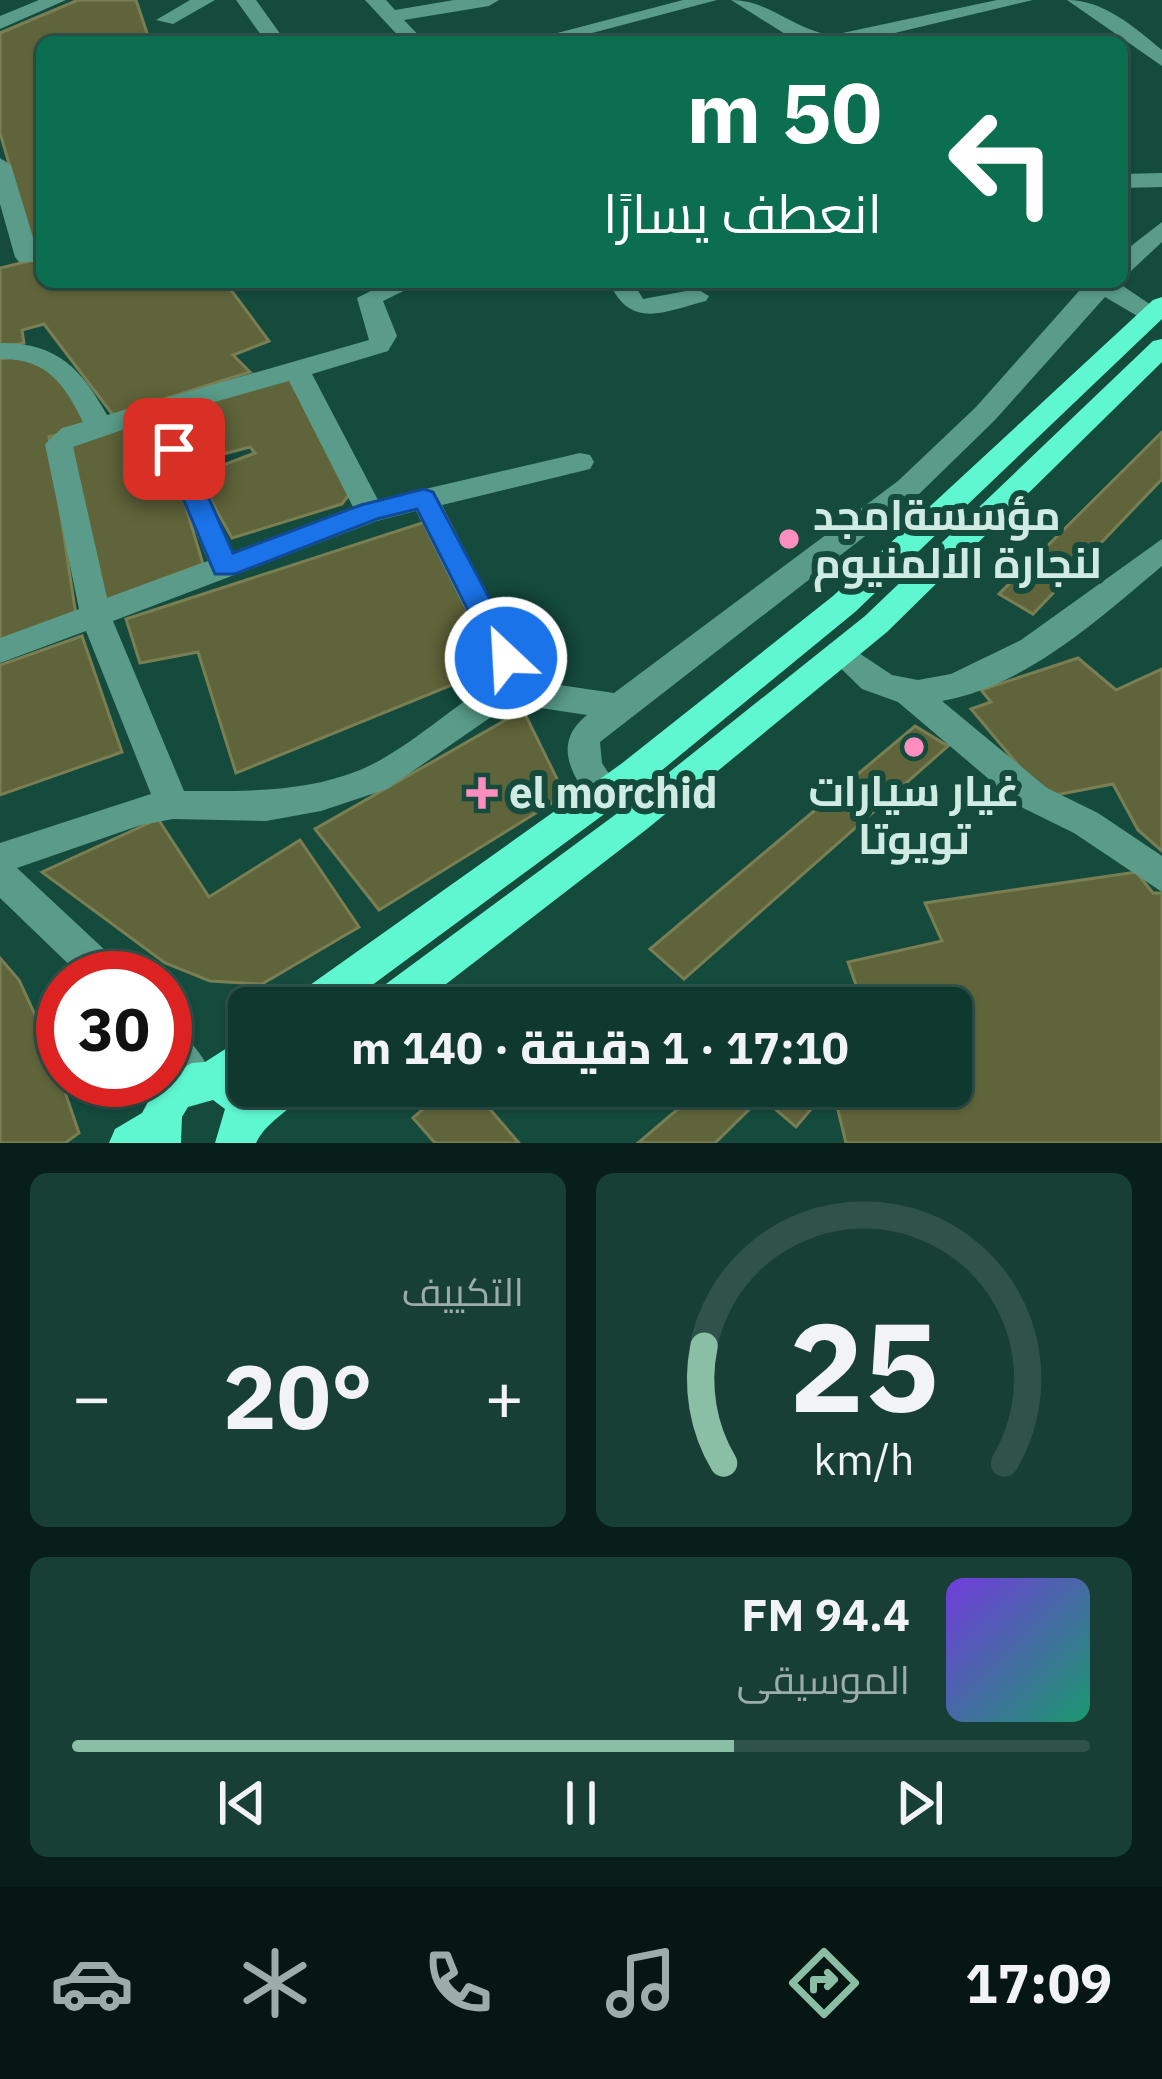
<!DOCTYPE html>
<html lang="ar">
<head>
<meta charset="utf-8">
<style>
  :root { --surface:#0f382e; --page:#183f36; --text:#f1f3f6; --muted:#9bacaa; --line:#2f524a; --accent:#8abfa5 }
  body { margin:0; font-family:"IBM Plex Sans",Cairo,sans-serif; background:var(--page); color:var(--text); direction:rtl; height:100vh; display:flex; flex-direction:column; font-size:45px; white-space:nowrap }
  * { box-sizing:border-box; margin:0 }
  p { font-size:39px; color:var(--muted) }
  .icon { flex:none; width:66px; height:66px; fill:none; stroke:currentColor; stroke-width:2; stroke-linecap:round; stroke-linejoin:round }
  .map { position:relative; height:1143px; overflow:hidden; direction:ltr }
  .sheet { display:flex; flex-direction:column; gap:30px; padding:30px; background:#081f19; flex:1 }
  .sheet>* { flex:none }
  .hud { position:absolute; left:36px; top:36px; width:1092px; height:252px; border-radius:18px; box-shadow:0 3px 9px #0004,0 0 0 3px var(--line); direction:rtl; background:#0b6e4f; color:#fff; overflow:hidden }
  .speed { position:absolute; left:36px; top:951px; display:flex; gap:24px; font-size:60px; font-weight:700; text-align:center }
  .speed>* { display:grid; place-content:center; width:156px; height:156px; border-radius:50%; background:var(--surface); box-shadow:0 3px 9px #0004,0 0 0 3px var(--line); line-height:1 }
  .speed .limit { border:18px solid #d22; background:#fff; color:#111 }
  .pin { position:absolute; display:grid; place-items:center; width:102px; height:102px; color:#fff; margin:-51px; border-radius:24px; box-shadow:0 6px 18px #0006 }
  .me { position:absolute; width:132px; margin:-66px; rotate:335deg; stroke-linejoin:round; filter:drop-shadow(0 0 9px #0008) }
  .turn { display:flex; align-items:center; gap:42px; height:252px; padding:0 48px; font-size:54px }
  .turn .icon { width:156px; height:156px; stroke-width:2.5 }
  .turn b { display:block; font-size:84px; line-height:102px }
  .big { font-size:90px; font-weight:800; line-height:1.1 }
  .sheet .widget { flex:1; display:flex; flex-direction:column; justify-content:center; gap:18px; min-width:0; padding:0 42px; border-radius:18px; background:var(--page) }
  .sheet .dial { align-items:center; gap:0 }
  .dial svg { height:312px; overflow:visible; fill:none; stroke:var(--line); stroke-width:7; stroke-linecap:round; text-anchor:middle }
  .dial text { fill:var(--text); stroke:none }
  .song { display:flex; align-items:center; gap:36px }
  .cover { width:144px; height:144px; border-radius:18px; background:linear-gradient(135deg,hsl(260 70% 55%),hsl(160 70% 35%)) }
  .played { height:12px; border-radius:6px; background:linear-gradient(90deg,var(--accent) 65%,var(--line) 65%) }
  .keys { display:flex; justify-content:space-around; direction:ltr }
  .heat { display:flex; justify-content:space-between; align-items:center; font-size:66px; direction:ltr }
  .sheet .tiles { flex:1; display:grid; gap:30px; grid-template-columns:1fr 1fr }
  .widget:last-child { grid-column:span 2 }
  .trip { position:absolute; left:228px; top:987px; width:744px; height:120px; border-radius:18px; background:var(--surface); box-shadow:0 3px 9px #0004,0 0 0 3px var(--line); font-weight:800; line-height:120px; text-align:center; direction:rtl }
  .tab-bar { display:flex; height:192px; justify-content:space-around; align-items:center; background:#061612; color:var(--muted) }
  .tab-bar .icon { width:84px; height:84px }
  .tab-bar .active { color:var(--accent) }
  .tab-bar b { font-size:54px; color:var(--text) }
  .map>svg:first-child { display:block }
  .building { fill:#60643a; stroke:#7a7e53; stroke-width:3 }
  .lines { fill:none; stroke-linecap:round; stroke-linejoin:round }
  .minor { fill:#5a9c89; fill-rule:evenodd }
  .major { fill:#5ff7d0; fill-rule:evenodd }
  .route { fill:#1a73e8; stroke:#114b97; stroke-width:3 }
  .poi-dot { fill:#fd8ebf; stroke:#144b3d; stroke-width:4.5 }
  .labels { text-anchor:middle; stroke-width:12; stroke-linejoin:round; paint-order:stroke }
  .poi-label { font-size:42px; font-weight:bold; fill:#d0ebe2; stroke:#144b3d; text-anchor:start }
</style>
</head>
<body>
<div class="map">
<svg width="1162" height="1143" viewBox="0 0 1162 1143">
  <rect width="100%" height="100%" fill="#144b3d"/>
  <path class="building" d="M78,0h58l14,42h-108v200l-9,3 -33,-112v-100z
    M42,258v24h183l44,59 -36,14 17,17 -137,43 -69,-91 -22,6 2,13 -24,5v-80z
    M35,354l40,39 11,35 -37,9 28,185 -77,26v-289z
    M292,375l59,117 -9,12 -110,34 -35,-63 58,-22 -5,-6 -57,15 -23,-50z
    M150,417l22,44 31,103 -100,37 -32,-157z
    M1162,432v47l-129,135 -34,-20z
    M431,520l70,145 -265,108 -38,-121 -58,11 -14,-44z
    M82,636l40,116 -122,43v-130z
    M1078,658l38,32 46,-21v182l-24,-21 -25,-46 -68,13 -74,-88 20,-7 -10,-12z
    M523,710l42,85 -186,115 -64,-81z
    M915,726l33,20 -264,233 -34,-30z
    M158,819l51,78 91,-57 59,87 -97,57 -52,-3 -45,-18 -123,-91z
    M1136,872l17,21h9v250h-316l-14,-57h119v-78h-87l-16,-46 94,-21 -17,-38z
    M0,958l19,22 30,65 30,88 -14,10h-65z
    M449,1086h21l49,57h-84l-22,-25z
    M705,1086h52l9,7 -51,50h-77z
    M773,1086h28l17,15 -22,26 -35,-30z"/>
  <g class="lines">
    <path class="minor" d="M39,0h27l-66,29v-13z
      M190,0h25l-42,24 -17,-4z
      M236,0h20l30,42h-20z
      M365,0h21l9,10 59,-10h45l-10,6 -85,14 21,22h-21z
      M683,0h34l-159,42h-35z
      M731,0c39,0 64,31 102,35l164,-35h36l-176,42h-59z
      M1067,0c37,0 67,27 95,50v16z
      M0,158l11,7 28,92 -4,5h-16l-4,-5 -15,-53z
      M1162,173v14l-40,1v-14z
      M1162,222v20l-31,29 -9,2v-20z
      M388,282h34l-39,19 14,35 -9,15 -76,23 66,126 202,-47 10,2 4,7 -4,7 -148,36 90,176 82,12 284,-212 78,-74 111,-125h30l43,29 2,7 -11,6 -46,-27 -110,123 -77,75 -318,247 2,21 20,31 -5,10 -12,4 -12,-4c-22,-30 -41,-61 -6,-89l-66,-10 -17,3 -117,81 -66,22 -55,10 -93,-2 -32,6 -124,43 105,98 6,12h-45l-83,-80v-55l151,-49 -65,-163 -86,32v-25l79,-29 -34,-165 17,-16 21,-6c-19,-39 -37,-64 -83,-63v-16c56,-1 81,25 107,72l262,-75 -12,-42zM289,381l64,126 -120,45 -61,-138zM148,421l60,140 -101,37 -34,-151zM416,511l85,171 -16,5c-40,26 -82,65 -125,83 -57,23 -116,21 -176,21l-71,-170 264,-100z
      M609,282h24l10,17 54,-10 12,7 -3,5c-43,11 -75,29 -97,-19z
      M1162,539v27c-63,53 -136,120 -220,135l105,87 51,25 64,43v36l-88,-59 -51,-25 -125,-106 -36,-13 -37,-36 5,-9 11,-3 51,34 26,5 33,-6 70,-34z
      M165,1023c23,9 40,36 50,58l-6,14 -14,5c-35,-14 -30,-44 -30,-77z"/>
    <path class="major" d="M1162,297v22l-307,293 -210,172 -304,224h-50l5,-13 325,-231 212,-168 320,-296z
      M1162,339v23l-275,270 -240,197 -232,179h-49l5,-13 252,-186 242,-193 288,-275z
      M249,1034v52h57c-11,25 -38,32 -50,57h-41l10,-34 -12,-9 -25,7 -6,10 -1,26h-72l6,-14 27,-16 18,-33 32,-17 13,-1z"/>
  </g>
  <path class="route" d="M174,441l13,8 46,104 128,-48 63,-16 9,3 88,166 -5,8h-20l-79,-157 -40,10 -142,55h-20l-53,-125z"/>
  <g class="poi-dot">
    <circle cx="789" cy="539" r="12"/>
    <circle cx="914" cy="747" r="12"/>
    <path d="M476 775h12v12h12v12h-12v12h-12v-12h-12v-12h12z"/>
  </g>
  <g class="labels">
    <g class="poi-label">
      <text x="813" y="530">مؤسسةامجد<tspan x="813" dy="48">لنجارة الالمنيوم</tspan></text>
      <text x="914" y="806" text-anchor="middle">غيار سيارات<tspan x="914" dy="48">تويوتا</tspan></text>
      <text x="509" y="808">el morchid</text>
    </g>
  </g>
</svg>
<div class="speed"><div class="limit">30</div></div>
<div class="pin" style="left:174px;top:449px;background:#d93025"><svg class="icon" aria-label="arrive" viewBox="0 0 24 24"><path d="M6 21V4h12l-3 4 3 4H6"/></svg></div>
<svg class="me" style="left:506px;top:658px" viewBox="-20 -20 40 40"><circle r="17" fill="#1a73e8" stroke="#fff" stroke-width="3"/><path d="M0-11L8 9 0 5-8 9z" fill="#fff"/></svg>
<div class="trip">17:10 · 1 دقيقة · 140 m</div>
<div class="hud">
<div class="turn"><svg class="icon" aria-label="left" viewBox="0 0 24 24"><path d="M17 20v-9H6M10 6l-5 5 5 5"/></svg><div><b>50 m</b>انعطف يسارًا</div></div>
</div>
</div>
<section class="sheet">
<div class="tiles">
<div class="widget dial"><svg viewBox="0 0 100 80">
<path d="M14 69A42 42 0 1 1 86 69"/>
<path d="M14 69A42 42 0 0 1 9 39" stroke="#8abfa5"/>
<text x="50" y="56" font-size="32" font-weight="700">25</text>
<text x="50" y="72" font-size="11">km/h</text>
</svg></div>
<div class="widget"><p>التكييف</p>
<div class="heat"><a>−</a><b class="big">20°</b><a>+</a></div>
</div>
<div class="widget">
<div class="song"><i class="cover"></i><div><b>94.4 FM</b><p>الموسيقى</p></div></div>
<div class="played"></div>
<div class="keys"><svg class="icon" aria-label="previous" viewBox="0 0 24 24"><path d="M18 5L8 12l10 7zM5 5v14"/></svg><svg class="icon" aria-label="pause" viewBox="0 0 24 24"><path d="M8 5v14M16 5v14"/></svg><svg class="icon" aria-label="next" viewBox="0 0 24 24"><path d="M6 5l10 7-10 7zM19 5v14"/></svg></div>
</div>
</div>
</section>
<nav class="tab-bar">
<b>17:09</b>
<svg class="icon active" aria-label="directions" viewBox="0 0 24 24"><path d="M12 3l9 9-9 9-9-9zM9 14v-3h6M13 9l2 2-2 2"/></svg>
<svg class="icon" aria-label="music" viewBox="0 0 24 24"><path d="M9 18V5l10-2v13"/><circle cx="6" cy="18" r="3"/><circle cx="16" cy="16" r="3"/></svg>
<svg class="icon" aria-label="phone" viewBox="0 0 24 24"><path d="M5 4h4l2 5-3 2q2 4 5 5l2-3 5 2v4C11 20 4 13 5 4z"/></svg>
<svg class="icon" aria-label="climate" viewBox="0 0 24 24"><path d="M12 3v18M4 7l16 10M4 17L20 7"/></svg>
<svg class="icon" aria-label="car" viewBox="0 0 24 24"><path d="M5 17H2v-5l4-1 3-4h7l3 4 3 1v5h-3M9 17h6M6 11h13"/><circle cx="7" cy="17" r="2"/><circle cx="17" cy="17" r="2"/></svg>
</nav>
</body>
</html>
